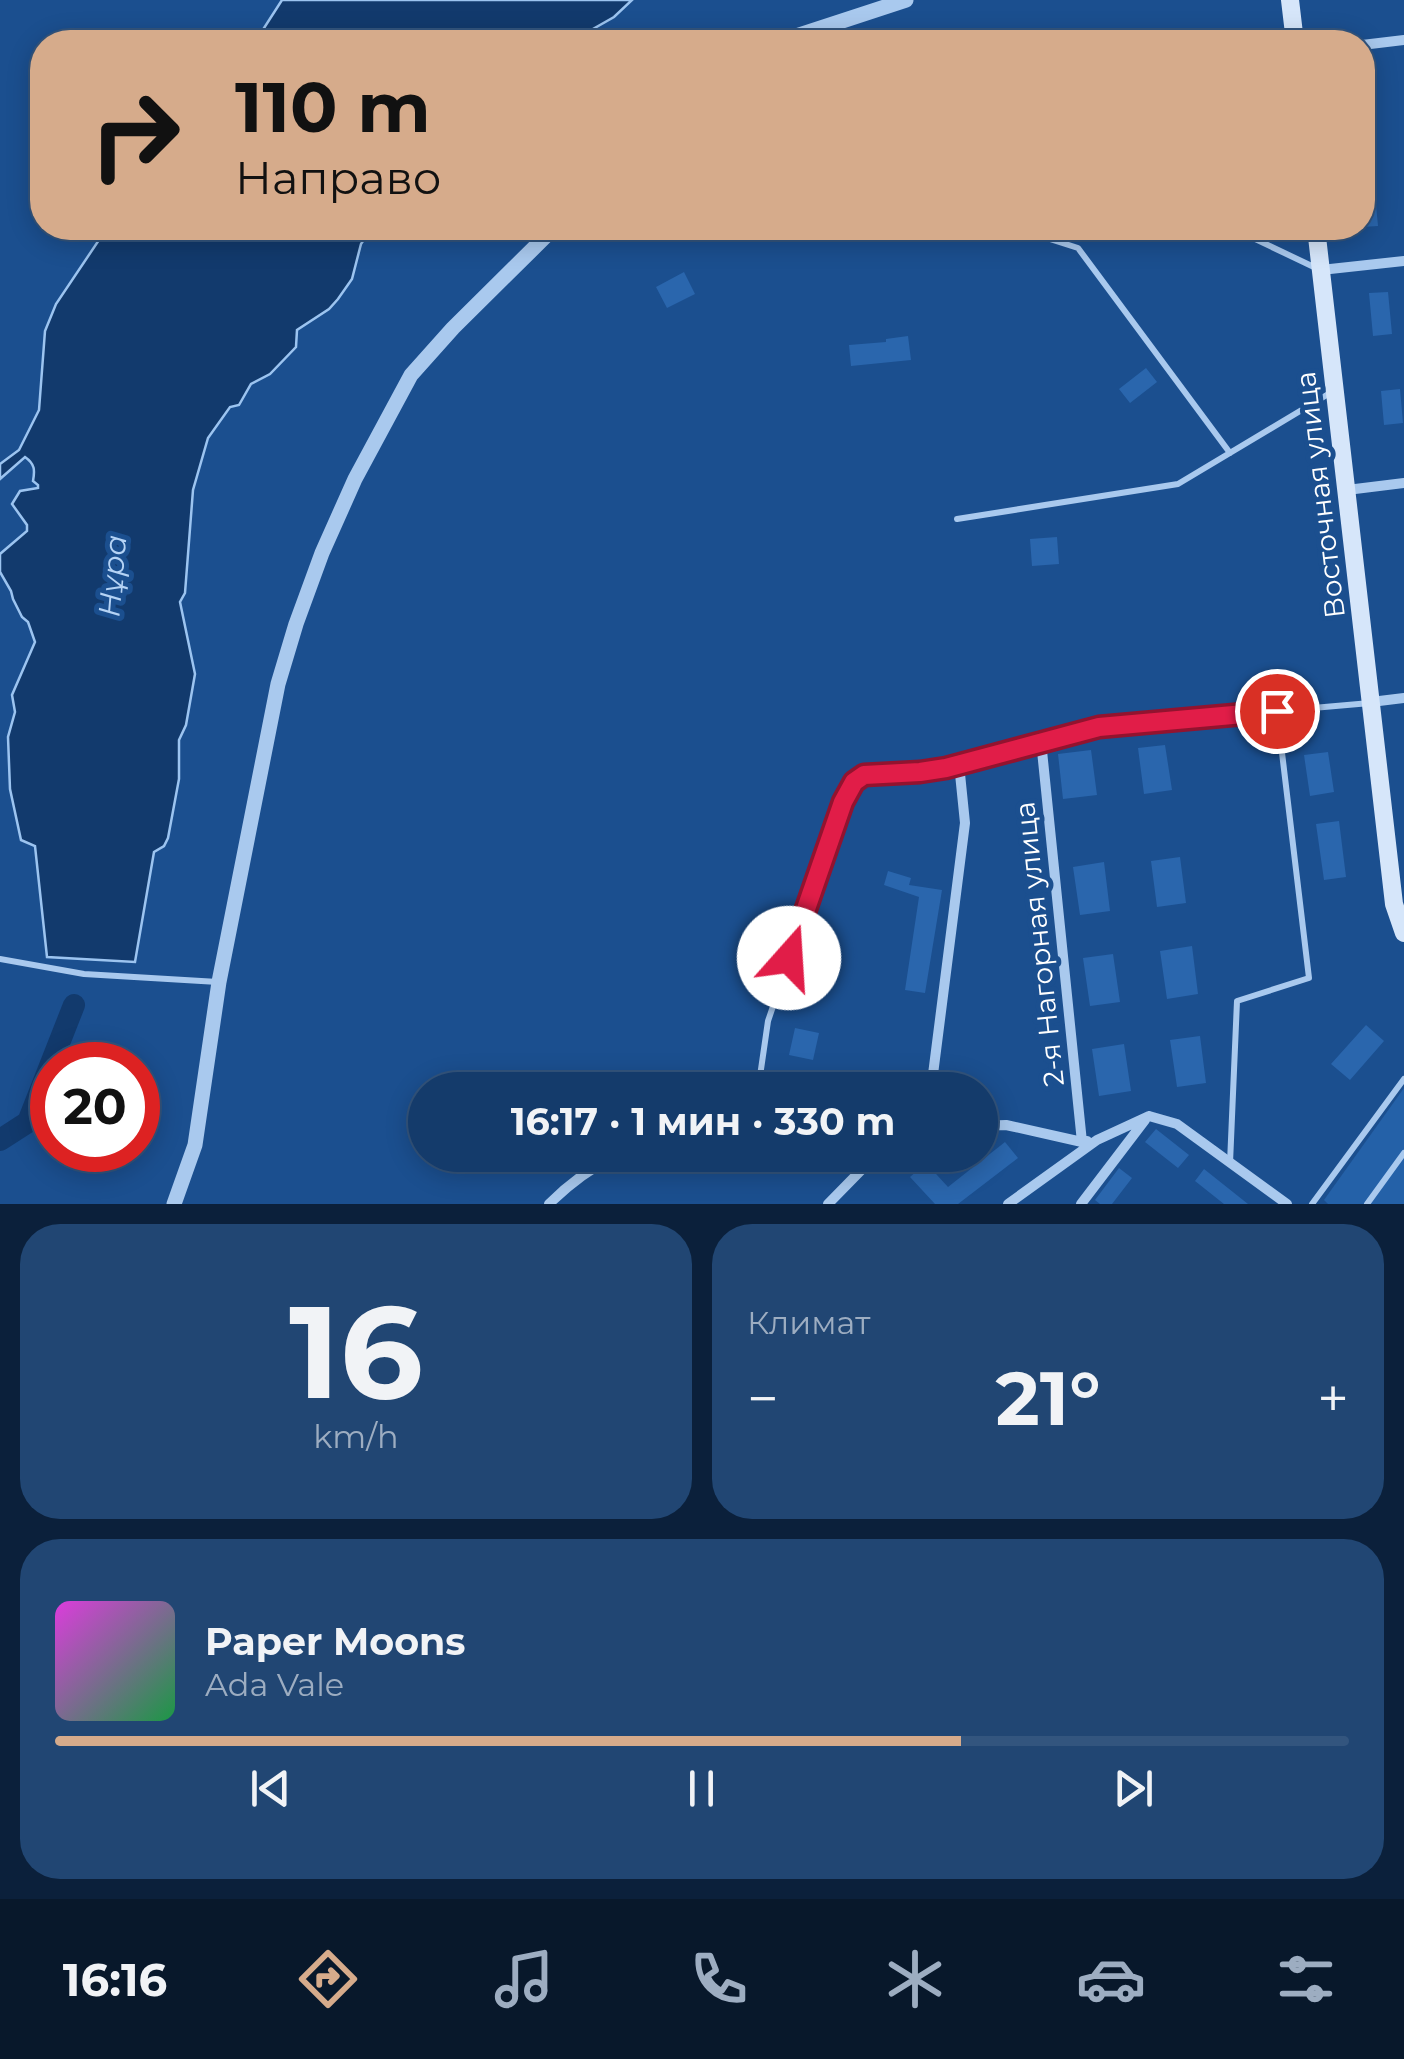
<!DOCTYPE html>
<html lang="ru">
<head>
<meta charset="utf-8">
<style>
  :root { --surface:#143b6b; --page:#214673; --text:#f1f3f6; --muted:#9dadc1; --line:#33557e; --accent:#d6ab8b }
  body { margin:0; font-family:Montserrat,sans-serif; background:var(--page); color:var(--text); height:100vh; display:flex; flex-direction:column; font-size:38px; white-space:nowrap }
  * { box-sizing:border-box; margin:0 }
  p { font-size:32px; color:var(--muted) }
  .icon { flex:none; width:55px; height:55px; fill:none; stroke:currentColor; stroke-width:2; stroke-linecap:round; stroke-linejoin:round }
  .map { position:relative; height:1204px; overflow:hidden }
  .side { display:flex; flex-direction:column; gap:20px; padding:20px; background:#0b203b; flex:1 }
  .side>* { flex:none }
  .banner { position:absolute; left:30px; top:30px; width:1345px; height:210px; border-radius:40px; box-shadow:0 5px 25px #0003,0 0 0 2px var(--line); background:#d6ab8b; color:#111; overflow:hidden }
  .speed { position:absolute; left:30px; top:1042px; display:flex; gap:20px; font-size:50px; font-weight:700; text-align:center }
  .speed>* { display:grid; place-content:center; width:130px; height:130px; border-radius:50%; background:var(--surface); box-shadow:0 5px 25px #0003,0 0 0 2px var(--line); line-height:1 }
  .speed .limit { border:15px solid #d22; background:#fff; color:#111 }
  .pin { position:absolute; display:grid; place-items:center; width:85px; height:85px; color:#fff; margin:-42px; border:5px solid #fff; border-radius:50%; box-shadow:0 2px 10px #0007 }
  .me { position:absolute; width:110px; margin:-55px; rotate:19deg; stroke-linejoin:round; filter:drop-shadow(0 0 8px #0008) }
  .turn { display:flex; align-items:center; gap:35px; height:210px; padding:0 40px; font-size:45px }
  .turn .icon { width:130px; height:130px; stroke-width:2.5 }
  .turn b { display:block; font-size:70px; line-height:85px }
  .big { font-size:75px; font-weight:700; line-height:1.1 }
  .side .tile { flex:1; display:flex; flex-direction:column; justify-content:center; gap:15px; min-width:0; padding:0 35px; border-radius:40px; background:var(--page) }
  .side .dial { align-items:center; gap:0 }
  .dial b { font-size:130px; line-height:1 }
  .song { display:flex; align-items:center; gap:30px }
  .cover { width:120px; height:120px; border-radius:15px; background:linear-gradient(135deg,hsl(300 70% 55%),hsl(140 70% 35%)) }
  .played { height:10px; border-radius:5px; background:linear-gradient(90deg,var(--accent) 70%,var(--line) 70%) }
  .keys { display:flex; justify-content:space-around; direction:ltr }
  .heat { display:flex; justify-content:space-between; align-items:center; font-size:55px; direction:ltr }
  .side .tiles { flex:1; display:grid; gap:20px; grid-template-columns:1fr 1fr }
  .tile:last-child { grid-column:span 2 }
  .trip { position:absolute; left:408px; top:1072px; width:590px; height:100px; border-radius:50px; background:var(--surface); box-shadow:0 5px 25px #0003,0 0 0 2px var(--line); font-weight:700; line-height:100px; text-align:center }
  .tabs { display:flex; height:160px; justify-content:space-around; align-items:center; background:#08182b; color:var(--muted) }
  .tabs .icon { width:70px; height:70px }
  .tabs .selected { color:var(--accent) }
  .tabs b { font-size:45px; color:var(--text) }
  .map>svg:first-child { display:block }
  .green { fill:#2461a8 }
  .water { fill:#123a6d; stroke:#9cc4f0; stroke-width:2.5 }
  .lines { fill:none; stroke-linecap:round; stroke-linejoin:round }
  .river { stroke:#123a6d; stroke-width:22 }
  .building { fill:#2a66ad }
  .service { stroke:#a9c9ee; stroke-width:6 }
  .minor { stroke:#a9c9ee; stroke-width:10 }
  .tertiary { stroke:#a9c9ee; stroke-width:15 }
  .secondary { stroke:#d6e6fa; stroke-width:18 }
  .route-casing { stroke:#92132f; stroke-width:25 }
  .route { stroke:#e11d48; stroke-width:18 }
  .labels { text-anchor:middle; stroke-width:10; stroke-linejoin:round; paint-order:stroke }
  .street-label { font-size:28px; fill:#fff; stroke:#1b4f8f }
  .water-label { font-size:30px; font-style:italic; fill:#b5d3f5; stroke:#1b4f8f }
</style>
</head>
<body>
<div class="map">
<svg width="1404" height="1204" viewBox="0 0 1404 1204">
  <rect width="100%" height="100%" fill="#1b4f8f"/>
  <path class="green" d="M1404,1088v116h-76l-4,-4z"/>
  <path class="water" d="M282,0h350l-18,17 -44,25h-315z
    M107,228h265l-11,16 -9,35 -14,20 -9,10 -32,21 -1,17 -26,27 -19,10 -12,21 -9,2 -22,31 -15,52 -8,103 -5,9 15,72 -9,51 -7,15v39l-11,59 -4,8 -10,6 -19,110 -88,-5 -12,-111 -14,-6 -11,-51 -2,-52 7,-25 -3,-17 23,-53 -7,-20 -6,-5 -9,-18 -2,-8 -11,-19v-18l27,-23v-6l-15,-21 8,-13 18,-3v-3l-5,-4c2,-11 2,-17 -8,-24l-25,22v-15l19,-14 20,-40 6,-79 11,-27z"/>
  <g class="lines">
    <path class="river" d="M0,1140l28,-18 46,-117"/>
  </g>
  <path class="building" d="M1362,141h8l8,85 -16,1z
    M684,272l11,22 -28,14 -11,-21z
    M1388,292l4,42 -19,2 -4,-43z
    M908,336l3,24 -60,6 -2,-21 37,-3v-3z
    M1146,368l11,14 -27,21 -11,-14z
    M1400,389l3,34 -19,2 -3,-34z
    M1057,537l2,27 -27,2 -2,-27z
    M1165,745l7,45 -28,4 -6,-46z
    M1091,750l6,45 -34,4 -5,-45z
    M1328,752l6,40 -24,4 -6,-41z
    M1339,821l7,56 -22,3 -8,-56z
    M1180,857l6,46 -29,4 -6,-46z
    M1104,862l6,49 -30,4 -7,-48z
    M888,871l23,7 -2,7 33,5 -17,103 -20,-3 14,-93 -35,-12z
    M1192,946l6,48 -31,5 -7,-48z
    M1113,954l7,48 -30,4 -7,-48z
    M1366,1025l18,16 -34,39 -19,-16z
    M795,1028l24,5 -6,27 -24,-5z
    M1200,1036l6,47 -29,4 -7,-47z
    M1124,1044l7,47 -32,5 -7,-47z
    M1156,1129l33,26 -11,13 -33,-26z
    M1005,1142l13,16 -60,46h-23l-25,-27 16,-14 22,24z
    M1119,1168l13,10 -20,26h-12l-5,-4z
    M1204,1169l44,35h-24l-29,-23z"/>
  <g class="lines">
    <path class="service" d="M1016,228l62,20 152,205
      M1232,228l84,40
      M957,519l221,-35 152,-91
      M0,959l84,15 134,8
      M758,1090l10,-69 75,-219 11,-20 10,-7 56,-2 26,-5 153,-41 271,-24
      M1230,1163l7,-162 72,-23 -32,-267
      M1312,1204l92,-125
      M1367,1204l37,-51"/>
    <path class="minor" d="M1362,45l42,-5
      M1321,270l83,-9
      M1347,490l57,-7
      M1371,702l33,-4
      M1041,741l41,401
      M931,1090l34,-267 -6,-59
      M1149,1116l28,8 110,80
      M980,1126l26,-1 76,17 5,-1
      M549,1204c20,-20 42,-36 67,-49
      M828,1204l48,-49
      M1008,1204l89,-64 52,-24
      M1081,1204l64,-84"/>
    <path class="tertiary" d="M778,42l128,-42
      M174,1204l21,-59 24,-163 59,-298 18,-60 26,-71 33,-74 56,-104 42,-47 101,-100"/>
    <path class="secondary" d="M1290,0l5,42
      M1316,228l78,676 10,29"/>
  </g>
  <g class="lines">
    <g class="route-casing">
      <path id="route" d="M789,958l54,-156 11,-20 10,-7 56,-3 26,-4 153,-41 178,-16"/>
    </g>
    <use href="#route" class="route"/>
  </g>
  <g class="labels">
    <g class="street-label">
      <text transform="translate(1320 495) rotate(-97)" y="10">Восточная улица</text>
      <text transform="translate(1039 944) rotate(-96)" y="10">2-я Нагорная улица</text>
    </g>
    <g class="water-label">
      <text transform="translate(113 576) rotate(-85)" y="10">Нұра</text>
    </g>
  </g>
</svg>
<div class="speed"><div class="limit">20</div></div>
<div class="pin" style="left:1277px;top:711px;background:#d93025"><svg class="icon" aria-label="arrive" viewBox="0 0 24 24"><path d="M6 21V4h12l-3 4 3 4H6"/></svg></div>
<svg class="me" style="left:789px;top:958px" viewBox="-20 -20 40 40"><circle r="19" fill="#fff"/><path d="M0-13L10 11 0 6-10 11z" fill="#e11d48"/></svg>
<div class="trip">16:17 · 1 мин · 330 m</div>
<div class="banner">
<div class="turn"><svg class="icon" aria-label="right" viewBox="0 0 24 24"><path d="M7 20v-9h11M14 6l5 5-5 5"/></svg><div><b>110 m</b>Направо</div></div>
</div>
</div>
<section class="side">
<div class="tiles">
<div class="tile dial"><b>16</b><p>km/h</p></div>
<div class="tile"><p>Климат</p>
<div class="heat"><a>−</a><b class="big">21°</b><a>+</a></div>
</div>
<div class="tile">
<div class="song"><i class="cover"></i><div><b>Paper Moons</b><p>Ada Vale</p></div></div>
<div class="played"></div>
<div class="keys"><svg class="icon" aria-label="previous" viewBox="0 0 24 24"><path d="M18 5L8 12l10 7zM5 5v14"/></svg><svg class="icon" aria-label="pause" viewBox="0 0 24 24"><path d="M8 5v14M16 5v14"/></svg><svg class="icon" aria-label="next" viewBox="0 0 24 24"><path d="M6 5l10 7-10 7zM19 5v14"/></svg></div>
</div>
</div>
</section>
<nav class="tabs">
<b>16:16</b>
<svg class="icon selected" aria-label="directions" viewBox="0 0 24 24"><path d="M12 3l9 9-9 9-9-9zM9 14v-3h6M13 9l2 2-2 2"/></svg>
<svg class="icon" aria-label="music" viewBox="0 0 24 24"><path d="M9 18V5l10-2v13"/><circle cx="6" cy="18" r="3"/><circle cx="16" cy="16" r="3"/></svg>
<svg class="icon" aria-label="phone" viewBox="0 0 24 24"><path d="M5 4h4l2 5-3 2q2 4 5 5l2-3 5 2v4C11 20 4 13 5 4z"/></svg>
<svg class="icon" aria-label="climate" viewBox="0 0 24 24"><path d="M12 3v18M4 7l16 10M4 17L20 7"/></svg>
<svg class="icon" aria-label="car" viewBox="0 0 24 24"><path d="M5 17H2v-5l4-1 3-4h7l3 4 3 1v5h-3M9 17h6M6 11h13"/><circle cx="7" cy="17" r="2"/><circle cx="17" cy="17" r="2"/></svg>
<svg class="icon" aria-label="filters" viewBox="0 0 24 24"><path d="M4 7h16M4 17h16"/><circle cx="9" cy="7" r="2"/><circle cx="15" cy="17" r="2"/></svg>
</nav>
</body>
</html>
